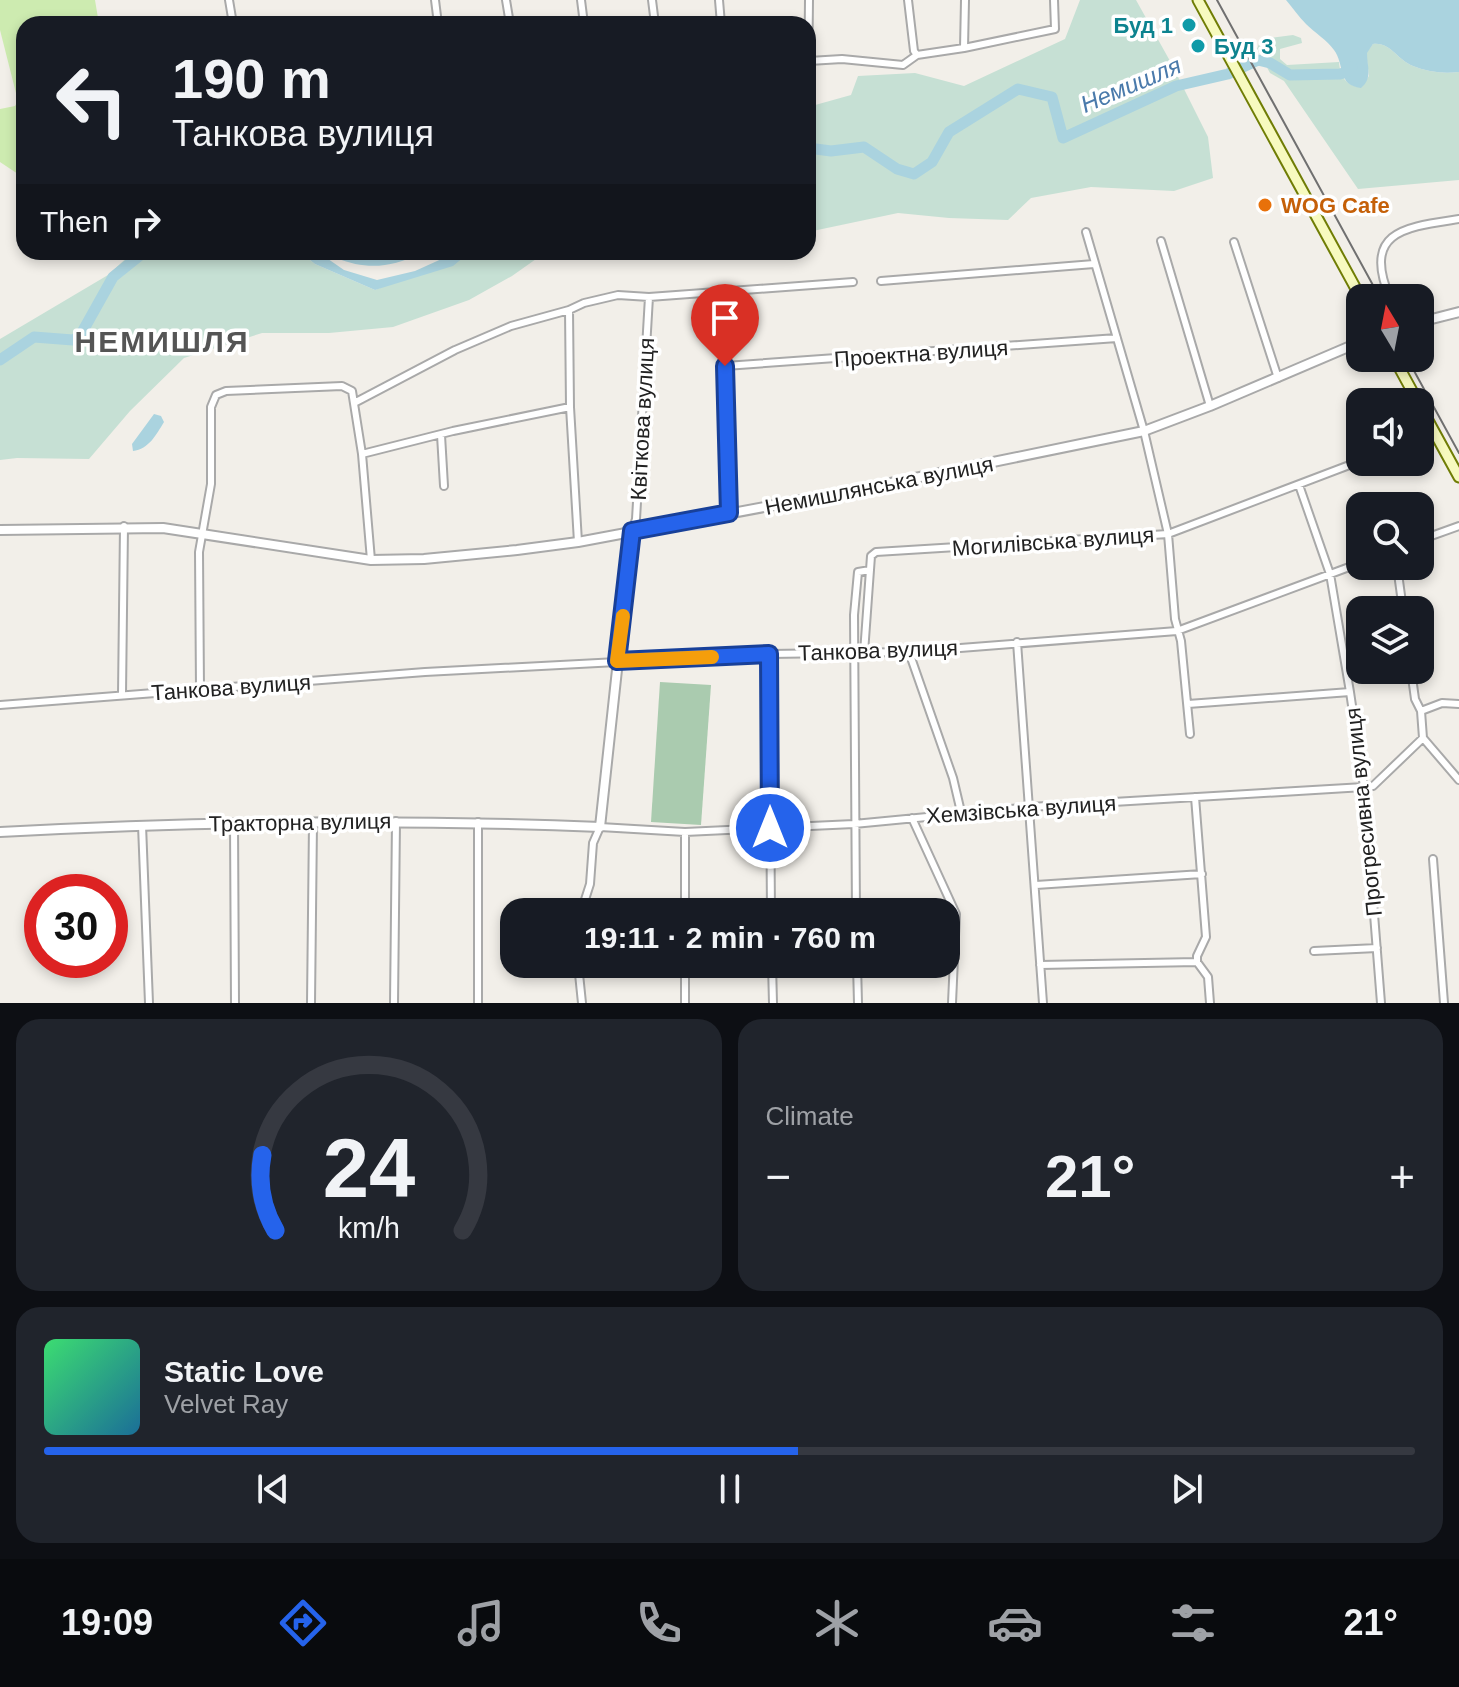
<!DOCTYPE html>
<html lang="en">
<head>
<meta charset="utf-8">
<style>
  :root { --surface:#171b24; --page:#20242c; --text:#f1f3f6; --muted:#9ea1a6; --line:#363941; --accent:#2563eb }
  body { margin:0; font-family:Arial,sans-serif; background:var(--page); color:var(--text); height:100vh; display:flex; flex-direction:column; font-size:30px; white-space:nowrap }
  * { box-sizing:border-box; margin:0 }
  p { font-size:26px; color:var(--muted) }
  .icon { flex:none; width:44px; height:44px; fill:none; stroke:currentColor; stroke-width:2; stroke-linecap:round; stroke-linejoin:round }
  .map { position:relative; height:1003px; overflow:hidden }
  .details { display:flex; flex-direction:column; gap:16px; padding:16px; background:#0d0f14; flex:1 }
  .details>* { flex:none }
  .banner { position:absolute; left:16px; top:16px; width:800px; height:244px; border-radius:24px; box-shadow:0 4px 12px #0003; background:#171b24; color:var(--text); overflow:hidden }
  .needle { width:52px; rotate:350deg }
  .buttons { position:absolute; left:1346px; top:284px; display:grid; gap:16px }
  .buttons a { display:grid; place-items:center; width:88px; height:88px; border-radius:16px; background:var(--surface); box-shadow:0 4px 12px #0003; font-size:40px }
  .speed { position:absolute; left:24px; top:874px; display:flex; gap:16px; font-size:40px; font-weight:700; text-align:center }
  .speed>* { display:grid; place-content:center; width:104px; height:104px; border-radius:50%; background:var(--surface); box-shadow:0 4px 12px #0003; line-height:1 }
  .speed .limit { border:12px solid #d22; background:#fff; color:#111 }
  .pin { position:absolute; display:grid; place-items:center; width:68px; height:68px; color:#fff; margin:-82px -34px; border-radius:50% 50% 50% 0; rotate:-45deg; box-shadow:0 0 8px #0007 }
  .pin .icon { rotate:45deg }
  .me { position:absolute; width:88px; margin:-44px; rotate:0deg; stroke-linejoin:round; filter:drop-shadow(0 0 6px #0008) }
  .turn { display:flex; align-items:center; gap:28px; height:168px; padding:0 24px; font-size:36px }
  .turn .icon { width:104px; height:104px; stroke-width:2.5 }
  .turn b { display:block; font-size:56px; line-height:68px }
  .then { display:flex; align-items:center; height:76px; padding:0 24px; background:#0003; gap:16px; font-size:30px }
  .big { font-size:60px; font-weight:600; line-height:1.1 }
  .details .tile { flex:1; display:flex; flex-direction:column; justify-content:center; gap:12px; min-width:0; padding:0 28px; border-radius:24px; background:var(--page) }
  .details .dial { align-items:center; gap:0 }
  .dial svg { height:208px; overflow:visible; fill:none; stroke:var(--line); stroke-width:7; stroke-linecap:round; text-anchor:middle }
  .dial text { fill:var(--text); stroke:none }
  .song { display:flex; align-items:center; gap:24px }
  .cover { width:96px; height:96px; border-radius:12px; background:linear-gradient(135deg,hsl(140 70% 55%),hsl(200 70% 35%)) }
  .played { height:8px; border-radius:4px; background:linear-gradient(90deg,var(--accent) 55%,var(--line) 55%) }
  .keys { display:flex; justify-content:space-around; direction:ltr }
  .heat { display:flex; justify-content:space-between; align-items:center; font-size:44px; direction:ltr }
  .details .tiles { flex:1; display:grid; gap:16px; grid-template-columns:1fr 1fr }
  .tile:last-child { grid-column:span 2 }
  .trip { position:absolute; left:500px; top:898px; width:460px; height:80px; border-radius:24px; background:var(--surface); box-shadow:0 4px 12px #0003; font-weight:600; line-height:80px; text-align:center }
  .menu { display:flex; height:128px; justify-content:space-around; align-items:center; background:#090b0e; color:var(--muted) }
  .menu .icon { width:56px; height:56px }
  .menu .current { color:var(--accent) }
  .menu b { font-size:36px; color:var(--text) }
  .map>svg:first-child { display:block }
  .grass { fill:#cdebb0 }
  .wetland { fill:#c6e0d4 }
  .cemetery { fill:#aacbaf }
  .water { fill:#aad3df }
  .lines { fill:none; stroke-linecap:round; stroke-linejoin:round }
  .river { stroke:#aad3df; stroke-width:11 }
  .minor-casing { stroke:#a9a9a9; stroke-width:10 }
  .tertiary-casing { stroke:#a9a9a9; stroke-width:12 }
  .secondary-casing { stroke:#707d05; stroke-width:13 }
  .minor { stroke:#fff; stroke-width:6 }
  .tertiary { stroke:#fff; stroke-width:8 }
  .secondary { stroke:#f7fabf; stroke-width:9 }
  .tram { stroke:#707070; stroke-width:2 }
  .route-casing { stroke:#184099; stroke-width:20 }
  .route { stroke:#2563eb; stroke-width:14 }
  .slow { stroke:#f59e0b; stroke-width:14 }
  .culture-dot { fill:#0f9aa8; stroke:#fff; stroke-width:3 }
  .food-dot { fill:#e8710a; stroke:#fff; stroke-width:3 }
  .labels { text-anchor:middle; stroke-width:7; stroke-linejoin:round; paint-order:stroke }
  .culture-label { font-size:22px; font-weight:bold; fill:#0d838f; stroke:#fff; text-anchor:end }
  .food-label { font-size:22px; font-weight:bold; fill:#c56008; stroke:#fff; text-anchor:start }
  .street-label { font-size:22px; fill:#222; stroke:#fff }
  .water-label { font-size:24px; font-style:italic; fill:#4a7aab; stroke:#fff }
  .district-label { font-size:30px; font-weight:bold; letter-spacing:2px; fill:#555; stroke:#fff }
</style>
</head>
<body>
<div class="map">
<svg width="1459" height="1003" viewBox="0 0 1459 1003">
  <rect width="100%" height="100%" fill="#f2efe9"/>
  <path class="grass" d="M0,0h95l4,24h-75v150h-6l-18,-12v-53l15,-3 3,-5 -18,-71z"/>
  <path class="wetland" d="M1080,0h56l34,61 38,76 5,41 -39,13 -83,-4 -60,11 -23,22 -59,-2 -51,-5 -90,19v-125l43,-12 7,-19 57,-3 49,13 101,-47z
    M1293,35l8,3 1,5 -22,6v10l7,6 52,-3c1,14 7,24 22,25l8,-11 -3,-23 7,-9c18,-2 24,16 40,22 15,6 30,8 46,6v108l-101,9 -74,-108 -14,-8 -13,-24 4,-10z
    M133,252h123l8,3 9,-3h27l15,12 60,26 95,-38h76l-34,24 -43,24 -76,27 -64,6h-67l-78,25 -54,53 -41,48 -72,-1 -17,2v-121l108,-64z"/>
  <path class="cemetery" d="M660,682l51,3 -10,140 -50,-3z"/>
  <path class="water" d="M1286,0h173v72c-16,2 -31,0 -46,-6 -16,-6 -22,-24 -40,-22l-6,9c0,14 6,25 -6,35 -24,-3 -16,-23 -27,-38 -7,-10 -19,-17 -28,-26 -7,-7 -13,-16 -20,-24z
    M300,252h18l26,18 33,10 38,-9 42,-19h13l-17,14 -78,24 -60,-26z
    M334,252l34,7 7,-2 3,-4 45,-1c-28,15 -56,19 -86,6z
    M154,414l7,2 3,6c-8,13 -15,27 -31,29l-1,-7z"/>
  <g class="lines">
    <path class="river" d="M808,148l23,3 33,-4 33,22 17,5 18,-12 17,-30 69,-43 34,8 11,41 113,-52 52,-12 30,-14 12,3 20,12 50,-1 7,-2 5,-5
      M0,360l34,-23 39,3 7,-4 33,-59 30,-24 93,1 15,-2"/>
    <g class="minor-casing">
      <path id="minor" d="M229,0l4,24
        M435,0l3,24
        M506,0l4,24
        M581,0l3,24
        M652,0l3,24
        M719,0l2,24
        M908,0l6,51 3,4
        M964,48l1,-48
        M809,61l33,-2 61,6 14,-10 47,-7 91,-19 -1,-29
        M808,89l1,-89
        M1086,232l58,199 24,103 7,85 6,22 9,93
        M1161,241l49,165
        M1234,242l44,136
        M881,281l213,-17
        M725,290l4,223
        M1390,298c-29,-68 17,-71 69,-79
        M569,310l1,97 8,135
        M725,366l392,-28
        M356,402l99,-52 56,-24 58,-16 15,-7 34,-8 31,2 204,-15
        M441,435l3,51
        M1420,438l15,-5
        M362,454l91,-23 117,-24
        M1299,485l31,89 20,118 14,95 17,216
        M632,531l4,-12 13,-222
        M1420,540l39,-14
        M1397,566l6,44
        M1017,642l26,361
        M909,652l44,126 8,34
        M864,653l7,-97 5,-4 292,-18 192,-73
        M769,654l2,258
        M1411,670l4,29 6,12 2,27 36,42
        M200,690l-1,-138 12,-68v-77l5,-12 10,-4 116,-5 10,5 10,63 9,106
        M122,694l2,-168
        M1188,704l162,-12
        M0,705l425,-33 344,-18 140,-2 268,-21 183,-68
        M1421,711l21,-8 17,1
        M1195,797l11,140 -9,19v6l11,15 2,26
        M912,818l44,96 -4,89
        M234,823l1,180
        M142,825l7,178
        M1433,859l11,144
        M1036,885l166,-11
        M581,912l9,-28 3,-41 7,-16 85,5 169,-8 176,-17 334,-20 9,-1 50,-48
        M685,912v-80
        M856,912l-2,-297 4,-43 12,-2
        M1314,951l63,-3
        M578,964l4,39
        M772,964l1,39
        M857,964l1,39
        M1040,965l157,-3
        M311,1003l2,-180
        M394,1003l2,-182
        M478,1003v-181
        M685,1003v-39"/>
    </g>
    <g class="tertiary-casing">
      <path id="tertiary" d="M1420,322l39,-10
        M0,530l163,-2 208,32 53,-1 93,-9 61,-8 298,-56 268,-55 66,-25 150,-64
        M0,832c200,-11 400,-13 600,-5l32,-296"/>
    </g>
    <g class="secondary-casing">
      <path id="secondary" d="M1198,0l163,298
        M1394,358l24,44
        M1420,406l39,71"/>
    </g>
    <use href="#minor" class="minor"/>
    <use href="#tertiary" class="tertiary"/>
    <use href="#secondary" class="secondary"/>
    <path class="tram" d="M1217,0l163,298
      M1407,358l52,95"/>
  </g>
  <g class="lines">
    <g class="route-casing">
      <path id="route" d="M725,366l4,147 -97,18 -15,130 152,-7 1,174"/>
    </g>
    <use href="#route" class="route"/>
    <path class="slow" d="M623,616l-6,45 95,-4"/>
  </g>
  <g class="culture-dot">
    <circle cx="1189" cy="25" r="8"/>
    <circle cx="1198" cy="46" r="8"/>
  </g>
  <circle class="food-dot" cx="1265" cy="205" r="8"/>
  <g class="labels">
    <g class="culture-label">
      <text x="1173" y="33">Буд 1</text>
      <text x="1214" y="54" text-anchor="start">Буд 3</text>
    </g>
    <g class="food-label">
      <text x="1281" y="213">WOG Cafe</text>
    </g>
    <g class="street-label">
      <text transform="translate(921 353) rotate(-4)" y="8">Проектна вулиця</text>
      <text transform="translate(642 419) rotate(-87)" y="8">Квіткова вулиця</text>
      <text transform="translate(879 485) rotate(-11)" y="8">Немишлянська вулиця</text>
      <text transform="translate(1053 541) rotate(-4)" y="8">Могилівська вулиця</text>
      <text transform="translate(878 650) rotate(-2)" y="8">Танкова вулиця</text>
      <text transform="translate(231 687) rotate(-4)" y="8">Танкова вулиця</text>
      <text transform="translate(1021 809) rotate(-4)" y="8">Хемзівська вулиця</text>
      <text transform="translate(1363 812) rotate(-96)" y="8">Прогресивна вулиця</text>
      <text transform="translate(300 822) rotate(-1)" y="8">Тракторна вулиця</text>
    </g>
    <g class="water-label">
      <text transform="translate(1131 85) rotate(-23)" y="8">Немишля</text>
    </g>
    <g class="district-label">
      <text x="162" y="352">НЕМИШЛЯ</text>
    </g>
  </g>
</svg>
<div class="buttons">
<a><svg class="needle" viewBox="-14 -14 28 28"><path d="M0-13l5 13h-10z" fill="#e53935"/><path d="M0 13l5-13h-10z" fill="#9ea1a6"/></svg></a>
<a><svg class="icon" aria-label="sound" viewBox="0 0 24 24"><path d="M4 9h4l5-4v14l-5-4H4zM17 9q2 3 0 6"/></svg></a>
<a><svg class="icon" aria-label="search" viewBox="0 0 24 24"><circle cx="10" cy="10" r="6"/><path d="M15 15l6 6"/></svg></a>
<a><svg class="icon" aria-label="layers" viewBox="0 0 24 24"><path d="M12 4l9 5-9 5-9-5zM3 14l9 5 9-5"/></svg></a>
</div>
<div class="speed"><div class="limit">30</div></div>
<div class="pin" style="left:725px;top:366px;background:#d93025"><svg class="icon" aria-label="arrive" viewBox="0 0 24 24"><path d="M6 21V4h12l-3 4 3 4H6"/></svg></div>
<svg class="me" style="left:770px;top:828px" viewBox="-20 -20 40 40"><circle r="17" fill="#2563eb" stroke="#fff" stroke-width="3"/><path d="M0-11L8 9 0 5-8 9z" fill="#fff"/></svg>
<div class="trip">19:11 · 2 min · 760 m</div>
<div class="banner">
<div class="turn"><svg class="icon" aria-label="left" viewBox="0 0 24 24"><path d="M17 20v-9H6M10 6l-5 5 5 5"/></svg><div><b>190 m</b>Танкова вулиця</div></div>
<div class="then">Then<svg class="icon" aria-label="right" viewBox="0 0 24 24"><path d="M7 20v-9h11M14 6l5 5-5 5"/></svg></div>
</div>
</div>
<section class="details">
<div class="tiles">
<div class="tile dial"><svg viewBox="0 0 100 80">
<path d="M14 69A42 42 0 1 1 86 69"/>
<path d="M14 69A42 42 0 0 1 9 40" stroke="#2563eb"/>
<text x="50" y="56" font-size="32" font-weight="700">24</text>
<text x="50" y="72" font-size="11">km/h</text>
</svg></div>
<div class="tile"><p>Climate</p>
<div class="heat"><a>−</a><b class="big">21°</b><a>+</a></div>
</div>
<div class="tile">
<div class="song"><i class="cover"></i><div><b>Static Love</b><p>Velvet Ray</p></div></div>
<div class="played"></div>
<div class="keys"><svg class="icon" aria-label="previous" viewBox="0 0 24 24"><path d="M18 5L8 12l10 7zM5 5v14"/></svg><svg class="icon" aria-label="pause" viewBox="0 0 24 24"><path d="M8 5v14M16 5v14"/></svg><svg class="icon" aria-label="next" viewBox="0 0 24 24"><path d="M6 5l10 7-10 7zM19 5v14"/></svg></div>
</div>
</div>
</section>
<nav class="menu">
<b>19:09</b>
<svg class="icon current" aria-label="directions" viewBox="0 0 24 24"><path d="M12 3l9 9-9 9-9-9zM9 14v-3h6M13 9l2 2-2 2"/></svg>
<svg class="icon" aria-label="music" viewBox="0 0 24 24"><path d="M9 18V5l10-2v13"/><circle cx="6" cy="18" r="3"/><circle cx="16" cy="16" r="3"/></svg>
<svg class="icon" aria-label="phone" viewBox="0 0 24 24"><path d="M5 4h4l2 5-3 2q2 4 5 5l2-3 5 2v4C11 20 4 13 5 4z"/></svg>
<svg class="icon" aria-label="climate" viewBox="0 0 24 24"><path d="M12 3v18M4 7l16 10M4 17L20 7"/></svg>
<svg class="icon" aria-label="car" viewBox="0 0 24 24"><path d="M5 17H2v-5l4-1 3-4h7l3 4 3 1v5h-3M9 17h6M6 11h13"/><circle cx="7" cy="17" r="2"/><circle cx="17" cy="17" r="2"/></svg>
<svg class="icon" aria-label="filters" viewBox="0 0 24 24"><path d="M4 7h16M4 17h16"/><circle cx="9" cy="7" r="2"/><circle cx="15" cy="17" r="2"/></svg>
<b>21°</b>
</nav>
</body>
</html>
